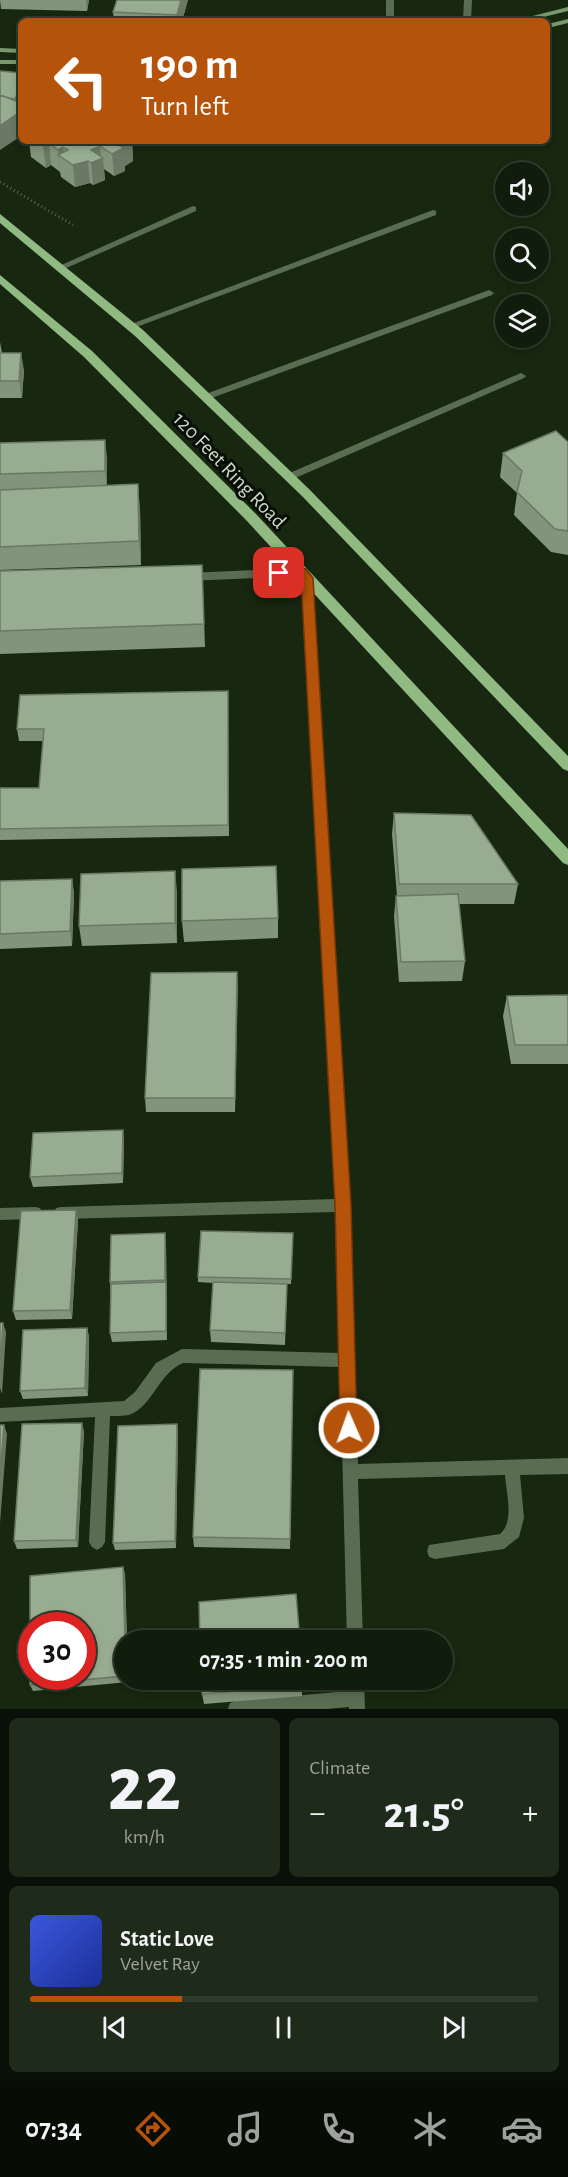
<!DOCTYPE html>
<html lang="en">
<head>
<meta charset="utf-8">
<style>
  :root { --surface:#111d0c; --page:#1e2a1a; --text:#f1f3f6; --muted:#9ca29d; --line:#303b2d; --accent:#b45309 }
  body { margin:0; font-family:"Alegreya Sans",sans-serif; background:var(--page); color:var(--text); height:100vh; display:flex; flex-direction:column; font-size:22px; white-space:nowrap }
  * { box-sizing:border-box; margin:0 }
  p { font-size:20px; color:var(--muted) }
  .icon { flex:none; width:33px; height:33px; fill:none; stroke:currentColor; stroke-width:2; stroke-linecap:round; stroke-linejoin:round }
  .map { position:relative; height:1709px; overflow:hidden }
  .panel { display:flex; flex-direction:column; gap:9px; padding:9px; background:#091007; flex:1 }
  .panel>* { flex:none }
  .hud { position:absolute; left:18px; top:18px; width:532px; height:126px; border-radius:9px; box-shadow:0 3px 9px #0003,0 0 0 2px var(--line); background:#b45309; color:#fff; overflow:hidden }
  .tools { position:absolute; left:495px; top:162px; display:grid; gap:12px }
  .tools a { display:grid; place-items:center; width:54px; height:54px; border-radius:50%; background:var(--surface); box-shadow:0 3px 9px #0003,0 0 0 2px var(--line); font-size:30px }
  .speed { position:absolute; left:18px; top:1612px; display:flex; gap:12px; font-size:30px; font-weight:700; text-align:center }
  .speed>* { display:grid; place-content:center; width:78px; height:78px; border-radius:50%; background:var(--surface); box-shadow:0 3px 9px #0003,0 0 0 2px var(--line); line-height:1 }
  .speed .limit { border:9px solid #d22; background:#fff; color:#111 }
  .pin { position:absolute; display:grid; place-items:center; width:51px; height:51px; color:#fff; margin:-26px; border-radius:12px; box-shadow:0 3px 9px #0006 }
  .me { position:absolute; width:66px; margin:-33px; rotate:358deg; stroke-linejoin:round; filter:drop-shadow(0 0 4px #0008) }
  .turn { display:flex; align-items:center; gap:21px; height:126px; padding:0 24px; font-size:27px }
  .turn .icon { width:78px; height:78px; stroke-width:2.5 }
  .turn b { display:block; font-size:42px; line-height:51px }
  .big { font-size:45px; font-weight:700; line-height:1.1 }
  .panel .card { flex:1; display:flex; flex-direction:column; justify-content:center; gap:9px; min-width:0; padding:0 21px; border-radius:9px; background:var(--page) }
  .panel .dial { align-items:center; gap:0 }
  .dial b { font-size:78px; line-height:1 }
  .song { display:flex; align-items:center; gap:18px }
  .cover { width:72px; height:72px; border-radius:9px; background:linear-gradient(135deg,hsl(230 70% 55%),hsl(230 70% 35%)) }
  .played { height:6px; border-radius:3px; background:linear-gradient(90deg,var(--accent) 30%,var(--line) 30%) }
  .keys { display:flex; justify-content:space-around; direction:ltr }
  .heat { display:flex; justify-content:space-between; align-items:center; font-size:33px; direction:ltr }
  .panel .tiles { flex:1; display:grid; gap:9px; grid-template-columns:1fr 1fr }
  .card:last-child { grid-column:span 2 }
  .trip { position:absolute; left:114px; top:1630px; width:339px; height:60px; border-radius:30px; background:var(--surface); box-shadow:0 3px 9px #0003,0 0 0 2px var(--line); font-weight:700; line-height:60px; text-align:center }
  .dock { display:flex; height:96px; justify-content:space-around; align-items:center; background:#070c05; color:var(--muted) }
  .dock .icon { width:42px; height:42px }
  .dock .on { color:var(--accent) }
  .dock b { font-size:27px; color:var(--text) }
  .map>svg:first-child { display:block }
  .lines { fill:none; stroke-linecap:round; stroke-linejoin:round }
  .path { stroke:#576551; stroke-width:3; stroke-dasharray:1 3; stroke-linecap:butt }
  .minor { fill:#5a6d53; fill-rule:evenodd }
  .secondary { fill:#79986d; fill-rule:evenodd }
  .primary { fill:#91ba82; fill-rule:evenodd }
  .wall { fill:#82947c }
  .shaded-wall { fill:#6a7865 }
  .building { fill:#97ac90; stroke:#6a7865; stroke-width:1.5; fill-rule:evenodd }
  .route { fill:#b45309; stroke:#753606; stroke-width:1.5 }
  .labels { text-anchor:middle; stroke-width:6; stroke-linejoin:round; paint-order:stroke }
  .street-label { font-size:21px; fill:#ced9ca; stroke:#070e05 }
</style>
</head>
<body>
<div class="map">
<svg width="568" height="1709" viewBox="0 0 568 1709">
  <rect width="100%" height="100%" fill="#172710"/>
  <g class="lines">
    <path class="path" d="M0,182l73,43"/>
    <path class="minor" d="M386,0h8v21h-8z
      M464,0h8l-1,21h-8z
      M193,206l3,1v4l-132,58h-6l-1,-2z
      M433,210l3,1v4l-302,113 -3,1 -5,-3z
      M489,290l5,3 -2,2 -283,104 -3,1 -5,-3 2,-2z
      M521,373l5,3 -2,2 -231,101h-8l-1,-2 1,-2z
      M302,568l5,4 -5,4 -115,5 -5,-4 5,-4z
      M307,574l5,4 38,627 8,259 210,-6v16l-48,1 4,43 -5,19 -15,12 -69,10 -6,-2 -2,-6 2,-6 71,-11c15,-13 6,-41 5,-59l-147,4 5,162h-16l-7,-274 -157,-4c-25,11 -30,43 -54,52 -6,1 -13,1 -19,1l-5,126 -3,5 -5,3 -5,-3 -3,-5 6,-125 -95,5v-14l124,-7 11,-9 21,-29 26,-14 158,4 -4,-141 -275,7 -5,-1 -2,-5 2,-5 5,-1 275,-8 -34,-621z
      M35,1207l5,1 2,5 -2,5 -5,1 -35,1v-12z
      M348,1680h16l1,29h-16v-2l-23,2h-98l2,-6 6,-2 112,-10z"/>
    <path class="secondary" d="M568,7v4l-41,10h-14z
      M568,19v4l-20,5v-4z
      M0,48l21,1v4l-21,-1z
      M0,60h21v4h-21z"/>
    <path class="primary" d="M0,214l143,116 167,160 258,266v15l-5,-2 -261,-273 -167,-160 -135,-113z
      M0,275l92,76 164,163 312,335v16l-5,-2 -317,-343 -162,-163 -84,-73z"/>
  </g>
  <path class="wall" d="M0,0h89l-2,11 -86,-2z
    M188,0l-6,21h-68l-1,-9z
    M29,141h103l1,20 -8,5v5l-11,5 -10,-7 1,11 -12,5 -3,-2 -15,4 -14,-10 -1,-5 -9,-7 -5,3 -15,-11z
    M0,342l2,11 22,17 -2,28h-22z
    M568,442v113l-17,-3 -37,-37 3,-22 -17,-16 3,-24z
    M0,443l107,14v29l33,22 1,57 -141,5z
    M0,571l203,17 2,59 -205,7z
    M228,691l1,145 -229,4v-52h39l4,-47h-24l-2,-12z
    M394,813l124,71 -4,20h-55l6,57 -3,20 -63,1 -5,-66 2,-20h1l-5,-62z
    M72,879l2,15 -2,52 -72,3v-68z
    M177,891v52l-95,3 -3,-20z
    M278,918v20l-94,4 -2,-21z
    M237,972l-2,140h-89l-1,-14z
    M568,995v69h-57l-8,-48 4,-20z
    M124,1140l-1,43 -90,4 -3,-10z
    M76,1210l2,10 -6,99 -56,1 -3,-9z
    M293,1233l-2,51h-4l-2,61 -74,-3 -1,-12 3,-47 -15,-1v-5z
    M166,1242l1,98 -55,2 -2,-9v-51z
    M87,1328l2,9 -1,59 -65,3 -3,-8z
    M293,1370l-3,179 -96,-2 -1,-10z
    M177,1424l1,8 -2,116 -61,2 -2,-7z
    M84,1431l-6,116 -61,2 -3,-8z
    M123,1567l2,7 2,67h-3v39h4v2l-95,9 -3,-6z
    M302,1686v10l-98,8 -2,-10z"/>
  <path class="shaded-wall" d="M86,0h3l-2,11z
    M181,0h7l-6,21h-5v-6z
    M21,84v16l-5,11 -1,-12z
    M21,111v25l-21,14v-24z
    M128,141h4l1,20 -8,5v5l-11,5 -2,-22 8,-8z
    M49,143l2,22 -5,3 -3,-22z
    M100,146l1,13 2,-1 2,22 -12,5 -2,-22v-13z
    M63,147l2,12 -7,-4 2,17 -2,-22z
    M88,161l2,22 -15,4 -2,-22z
    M21,353l3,17 -2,28 -3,-17z
    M105,440l2,17v31l-2,-17z
    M138,484l2,24 1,57 -2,-24z
    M175,871l2,20v52l-2,-20z
    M72,879l2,15 -2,52 -2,-15z
    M237,972l1,15 -3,125v-14z
    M123,1130l1,10 -1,43 -1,-10z
    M76,1210l2,10 -6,99 -2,-9z
    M165,1233l1,9 1,98 -1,-9 -1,-51z
    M3,1323l3,9 -4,62 -2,-6v-15z
    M87,1328l2,9 -1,59 -3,-8z
    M82,1423l2,8 -6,116 -2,-7z
    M177,1424l1,8 -2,116 -1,-7z
    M4,1425l3,9 -7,89v-47z
    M123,1567l2,7 2,67h-2z"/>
  <path class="building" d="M117,0h64l-4,15 -64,-3z
    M0,71l21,2v11l-6,15 -6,-1 -9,-3z
    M0,95l21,8v8l-21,15z
    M36,141h92l-8,5 4,2 -12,6 -12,-8 -9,4 12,8 -12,5 -3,-2 -15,4 -15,-10 10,-5 -5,-3 -5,3 -9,-7 -6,3z
    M0,353h21l-2,28h-19z
    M556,431l12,11v89l-13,-2 -38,-37 5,-21 -19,-18z
    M105,440v31l-105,3v-31z
    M138,484l1,57 -139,6v-57z
    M202,565l2,59 -204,7v-60z
    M228,691v134l-228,4v-41h39l5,-59h-27l3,-34z
    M394,813l77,2 47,69h-119z
    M276,866l2,52 -96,3v-52z
    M175,871v52l-96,3 2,-52z
    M72,879l-2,52 -70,3v-53z
    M458,894l7,67 -64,1 -5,-66z
    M237,972l-2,126h-90l6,-125z
    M568,995v50h-53l-8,-49z
    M123,1130l-1,43 -92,4 3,-44z
    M76,1210l-6,100 -57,1 8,-100z
    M201,1231l92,2 -2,46 -93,-2z
    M165,1233v47l-55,2 1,-47z
    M166,1282v49l-56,2 1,-49z
    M213,1282l74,2 -2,49 -75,-3z
    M0,1323h3l-3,50z
    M87,1328l-2,60 -65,3 3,-61z
    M200,1369l93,1 -3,169 -97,-2z
    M82,1423l-6,117 -62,1 8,-117z
    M177,1424l-2,117 -62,2 5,-117z
    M0,1425h4l-4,51z
    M123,1567l2,74h-1v35l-94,9v-109zM32,1626h50v51h-50z
    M296,1594l4,47h-100l-1,-39z
    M202,1680h100v6l-100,8z"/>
  <path class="route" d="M302,568l4,1 7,9 38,627 6,223 -2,6 -6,2 -6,-2 -3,-6 -5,-223 -34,-626 -2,-3 -20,1 -6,-4 6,-4z"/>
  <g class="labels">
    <g class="street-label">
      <text transform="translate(230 470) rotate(46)" y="7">120 Feet Ring Road</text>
    </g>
  </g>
</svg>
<div class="tools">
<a><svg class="icon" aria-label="sound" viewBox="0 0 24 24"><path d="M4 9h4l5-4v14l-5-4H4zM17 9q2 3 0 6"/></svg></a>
<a><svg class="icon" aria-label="search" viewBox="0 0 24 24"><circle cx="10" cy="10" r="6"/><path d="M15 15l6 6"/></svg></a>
<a><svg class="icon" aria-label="layers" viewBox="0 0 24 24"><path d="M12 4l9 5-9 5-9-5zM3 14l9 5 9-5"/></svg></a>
</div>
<div class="speed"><div class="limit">30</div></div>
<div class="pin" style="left:279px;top:573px;background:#d93025"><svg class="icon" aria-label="arrive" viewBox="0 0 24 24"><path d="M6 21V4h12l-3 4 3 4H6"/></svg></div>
<svg class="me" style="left:349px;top:1428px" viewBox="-20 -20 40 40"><circle r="17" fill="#b45309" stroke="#fff" stroke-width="3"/><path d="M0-11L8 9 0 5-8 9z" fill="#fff"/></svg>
<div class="trip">07:35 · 1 min · 200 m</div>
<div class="hud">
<div class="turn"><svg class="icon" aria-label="left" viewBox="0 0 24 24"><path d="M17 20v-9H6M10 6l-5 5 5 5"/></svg><div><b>190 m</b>Turn left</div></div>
</div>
</div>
<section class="panel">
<div class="tiles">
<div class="card dial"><b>22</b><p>km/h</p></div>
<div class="card"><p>Climate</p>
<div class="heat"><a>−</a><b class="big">21.5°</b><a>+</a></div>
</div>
<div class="card">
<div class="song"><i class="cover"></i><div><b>Static Love</b><p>Velvet Ray</p></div></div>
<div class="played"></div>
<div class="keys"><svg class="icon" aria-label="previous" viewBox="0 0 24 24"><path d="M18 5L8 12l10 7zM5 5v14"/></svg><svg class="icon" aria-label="pause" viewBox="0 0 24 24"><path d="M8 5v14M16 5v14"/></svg><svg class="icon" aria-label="next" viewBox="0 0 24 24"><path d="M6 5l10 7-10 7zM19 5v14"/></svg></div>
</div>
</div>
</section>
<nav class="dock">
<b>07:34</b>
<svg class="icon on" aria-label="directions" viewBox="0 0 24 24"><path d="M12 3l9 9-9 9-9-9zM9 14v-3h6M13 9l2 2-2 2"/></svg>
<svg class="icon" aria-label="music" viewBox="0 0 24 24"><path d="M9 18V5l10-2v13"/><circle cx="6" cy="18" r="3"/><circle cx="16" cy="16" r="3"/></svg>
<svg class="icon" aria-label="phone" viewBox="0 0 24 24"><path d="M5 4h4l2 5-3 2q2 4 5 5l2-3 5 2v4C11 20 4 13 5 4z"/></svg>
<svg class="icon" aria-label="climate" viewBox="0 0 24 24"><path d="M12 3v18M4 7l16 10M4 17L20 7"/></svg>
<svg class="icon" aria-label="car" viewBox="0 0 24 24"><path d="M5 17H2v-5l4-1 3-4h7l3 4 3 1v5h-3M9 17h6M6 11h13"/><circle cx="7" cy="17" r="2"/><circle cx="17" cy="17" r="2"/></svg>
</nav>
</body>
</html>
